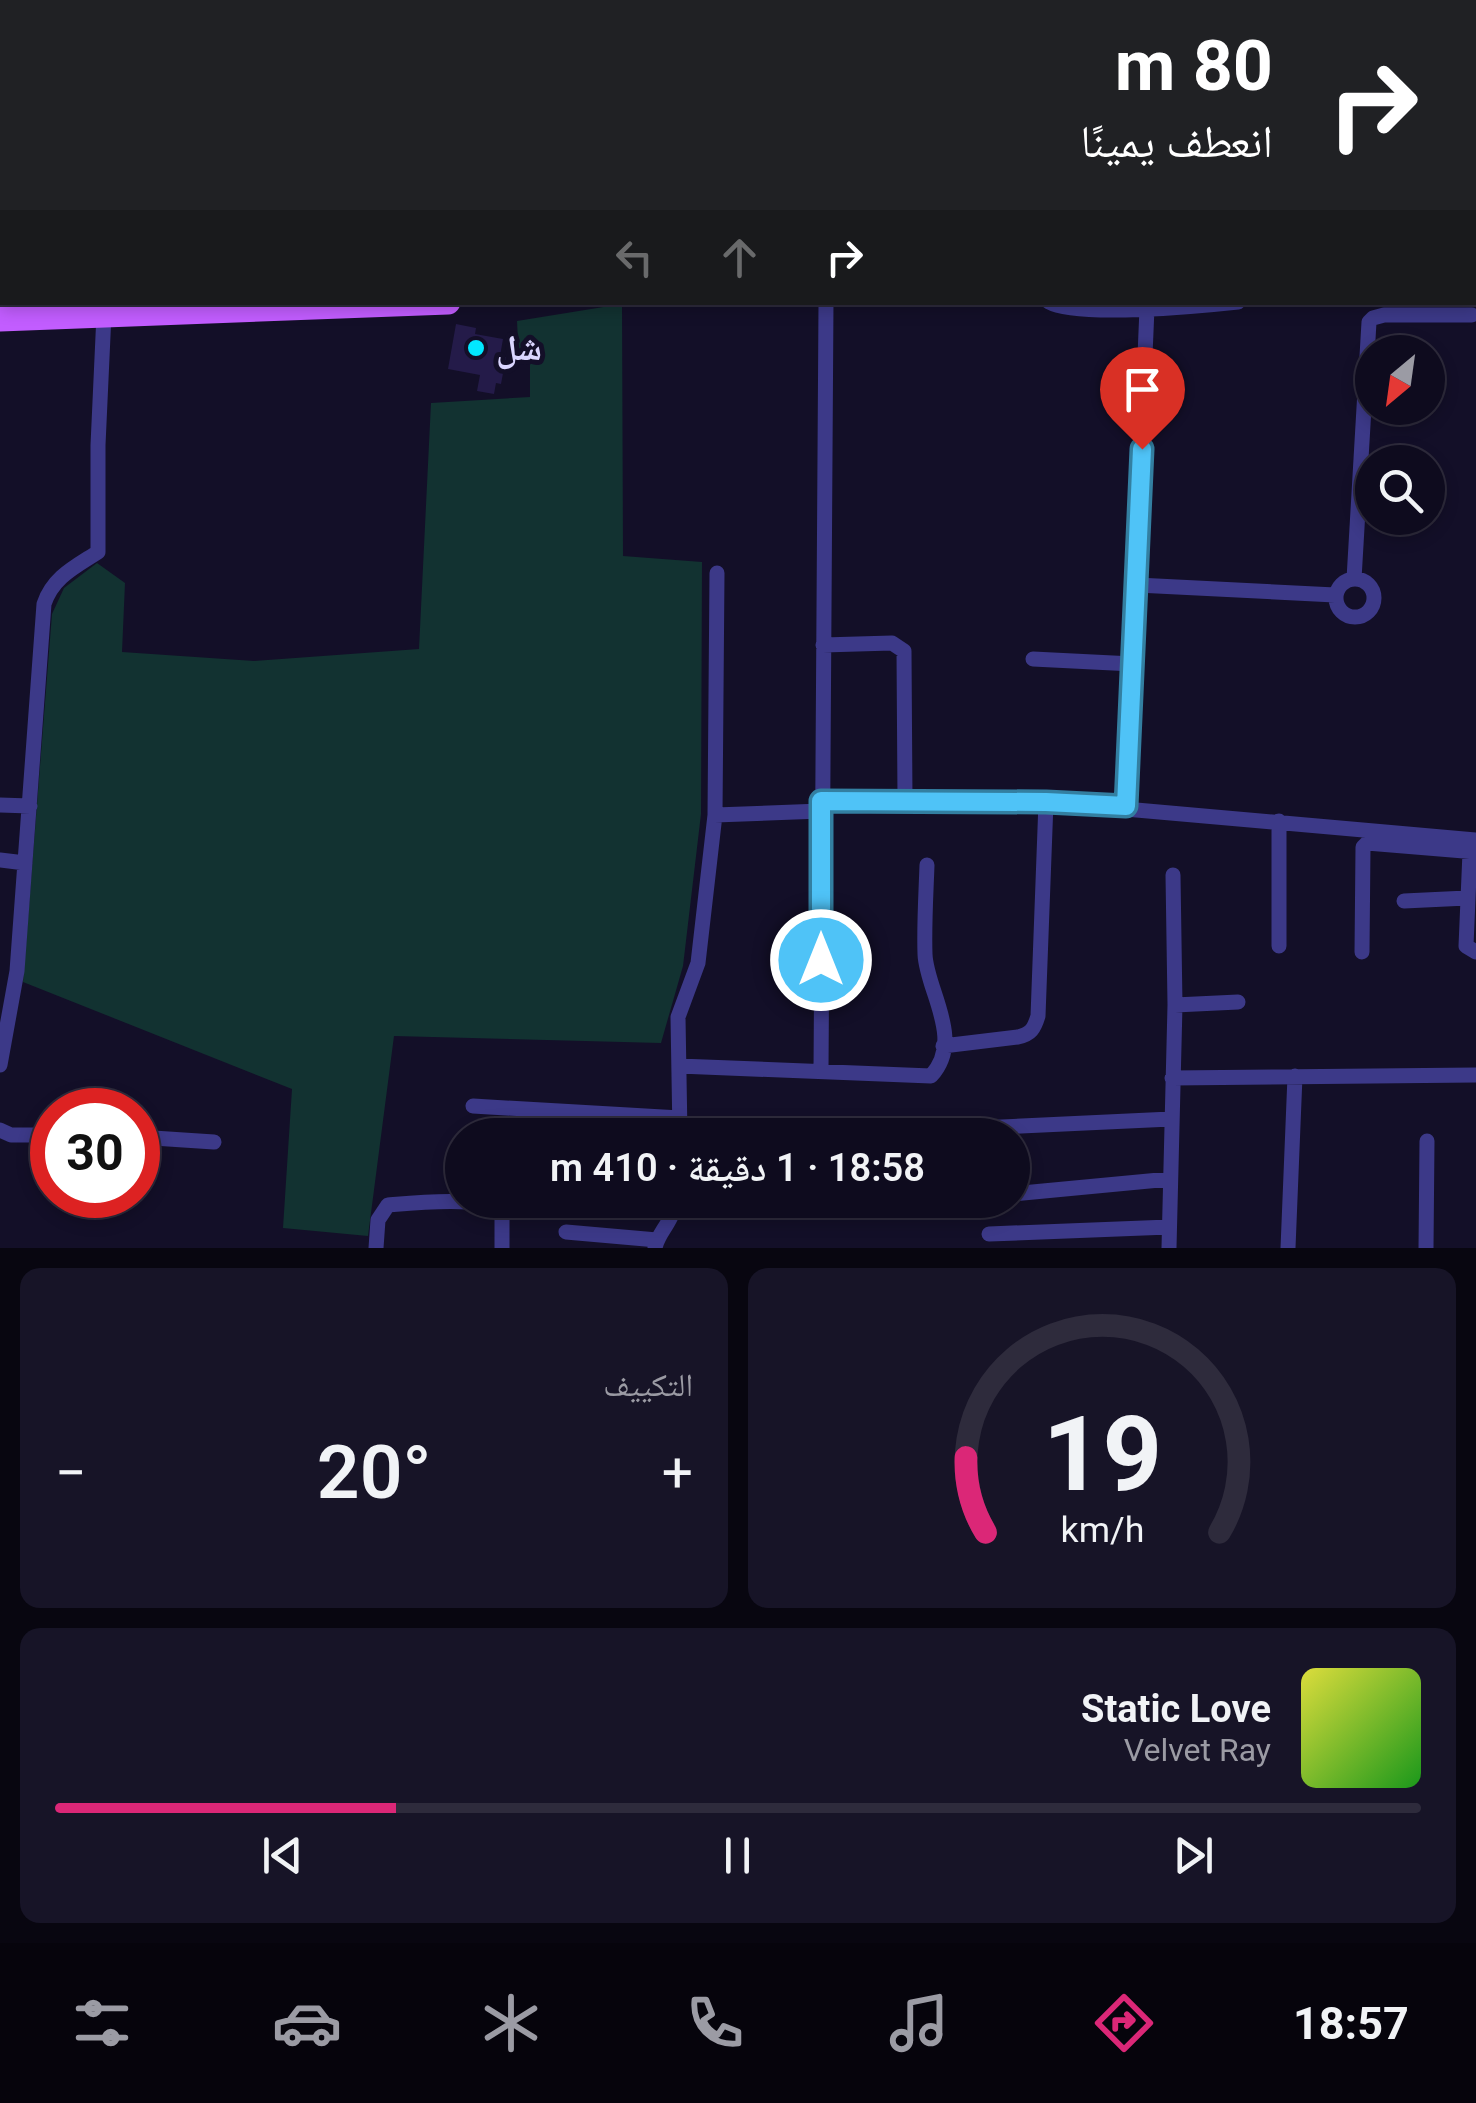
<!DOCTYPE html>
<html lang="ar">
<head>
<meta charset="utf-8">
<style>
  :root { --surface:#0e0b1e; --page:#171427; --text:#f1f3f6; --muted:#9b9ba4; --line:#2e2b3c; --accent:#db2777 }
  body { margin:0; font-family:Roboto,"Noto Naskh Arabic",sans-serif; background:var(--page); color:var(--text); direction:rtl; height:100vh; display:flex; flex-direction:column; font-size:38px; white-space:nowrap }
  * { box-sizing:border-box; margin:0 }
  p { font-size:32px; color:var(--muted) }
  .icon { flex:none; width:55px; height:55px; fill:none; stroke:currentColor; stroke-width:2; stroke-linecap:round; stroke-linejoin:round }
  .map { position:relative; height:1248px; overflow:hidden; direction:ltr }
  .details { display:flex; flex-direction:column; gap:20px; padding:20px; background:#080610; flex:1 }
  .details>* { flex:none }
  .banner { position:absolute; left:0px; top:0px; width:1478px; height:305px; box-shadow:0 5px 15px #0003,0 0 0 2px var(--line); direction:rtl; background:#202124; color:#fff; overflow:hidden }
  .needle { width:65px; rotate:209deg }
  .buttons { position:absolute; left:1355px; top:335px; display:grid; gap:20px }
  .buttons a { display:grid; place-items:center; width:90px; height:90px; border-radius:50%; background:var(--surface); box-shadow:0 5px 15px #0003,0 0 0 2px var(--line); font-size:50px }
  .speed { position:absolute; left:30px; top:1088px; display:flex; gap:20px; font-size:50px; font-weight:700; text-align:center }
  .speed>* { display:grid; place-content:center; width:130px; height:130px; border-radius:50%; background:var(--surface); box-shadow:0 5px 15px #0003,0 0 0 2px var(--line); line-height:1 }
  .speed .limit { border:15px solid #d22; background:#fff; color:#111 }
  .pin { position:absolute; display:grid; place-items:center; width:85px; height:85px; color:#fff; margin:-102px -42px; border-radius:50% 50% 50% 0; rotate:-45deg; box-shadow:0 0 10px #0007 }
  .pin .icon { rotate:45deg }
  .me { position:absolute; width:110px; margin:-55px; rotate:0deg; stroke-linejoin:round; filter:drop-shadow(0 0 8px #0008) }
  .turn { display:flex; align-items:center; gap:35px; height:210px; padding:0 40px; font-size:45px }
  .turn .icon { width:130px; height:130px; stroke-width:2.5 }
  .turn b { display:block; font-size:70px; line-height:85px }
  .lanes { display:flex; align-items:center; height:95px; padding:0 40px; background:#0003; justify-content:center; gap:50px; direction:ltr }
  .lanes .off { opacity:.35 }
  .big { font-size:75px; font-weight:600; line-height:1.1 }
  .details .card { flex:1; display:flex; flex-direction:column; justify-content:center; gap:15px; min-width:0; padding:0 35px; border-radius:20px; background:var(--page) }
  .details .dial { align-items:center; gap:0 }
  .dial svg { height:260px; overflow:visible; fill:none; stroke:var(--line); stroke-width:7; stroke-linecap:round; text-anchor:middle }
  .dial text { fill:var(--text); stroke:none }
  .song { display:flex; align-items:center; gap:30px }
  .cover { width:120px; height:120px; border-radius:15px; background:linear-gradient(135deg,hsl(60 70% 55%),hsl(120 70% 35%)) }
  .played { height:10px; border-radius:5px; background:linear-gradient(90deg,var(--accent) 25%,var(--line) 25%) }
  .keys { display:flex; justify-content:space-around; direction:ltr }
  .heat { display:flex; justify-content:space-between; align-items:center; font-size:55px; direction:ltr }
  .details .tiles { flex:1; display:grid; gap:20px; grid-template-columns:1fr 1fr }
  .card:last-child { grid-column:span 2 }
  .trip { position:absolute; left:445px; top:1118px; width:585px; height:100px; border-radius:50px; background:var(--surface); box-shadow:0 5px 15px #0003,0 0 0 2px var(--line); font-weight:600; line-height:100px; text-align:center; direction:rtl }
  .tab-bar { display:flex; height:160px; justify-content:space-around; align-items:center; background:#06040c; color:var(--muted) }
  .tab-bar .icon { width:70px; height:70px }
  .tab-bar .on { color:var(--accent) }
  .tab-bar b { font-size:45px; color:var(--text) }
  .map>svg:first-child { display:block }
  .green { fill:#123231 }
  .building { fill:#241b49 }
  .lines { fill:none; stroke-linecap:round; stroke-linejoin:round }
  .minor { stroke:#3c3988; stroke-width:15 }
  .tertiary { stroke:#3c3988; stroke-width:20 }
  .primary { stroke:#c25dff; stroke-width:25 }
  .route-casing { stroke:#337fa1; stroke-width:25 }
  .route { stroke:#4fc3f7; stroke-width:18 }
  .poi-dot { fill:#02e7ff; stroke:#130f28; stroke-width:4 }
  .labels { text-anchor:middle; stroke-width:10; stroke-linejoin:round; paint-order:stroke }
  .poi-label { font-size:35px; font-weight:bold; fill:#dad6ff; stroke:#130f28; text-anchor:start }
</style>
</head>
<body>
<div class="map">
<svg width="1476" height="1248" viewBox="0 0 1476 1248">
  <rect width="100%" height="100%" fill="#130f28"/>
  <path class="green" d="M622,304l1,252 79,6 -1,252 -18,152 -22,77 -267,-7 -26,200 -85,-8 9,-139 -269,-107 29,-368 12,-26 33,-25 28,20 -3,69 132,9 165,-12 12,-246 99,-6v-34l-11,-1 -2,-41z"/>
  <path class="building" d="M456,324l20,4 -1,6 28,5 -3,17 6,1 -5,27 -5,-1 -2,11 -17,-3 3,-16 -32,-6z"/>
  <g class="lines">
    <path class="minor" d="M1347,2l1,-2
      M1475,80h1
      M1049,302c28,16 152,4 189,0
      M1336 598a19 19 0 1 1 38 0a19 19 0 1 1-38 0Z
      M1354,579l15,-257 4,-4 11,-3h88
      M1137,585l198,10
      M823,645l69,-2 12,8 1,149
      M1033,659l100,5
      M821,801l225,1 430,38
      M0,805l30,1
      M1126,807l21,-499
      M715,815l106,-4
      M1279,821v125
      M1470,852l-4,94 10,6
      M0,860l25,3
      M1404,901l63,-3
      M1362,952l1,-105 4,-4 109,9
      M1175,1005l63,-3
      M943,1046l75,-9c13,-3 16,-8 20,-21l8,-214
      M0,1065l17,-94 27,-367c9,-27 31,-37 54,-52v-107l6,-131
      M679,1066l252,10c34,-37 -5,-86 -6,-122 -1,-30 1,-60 2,-89
      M821,1071l5,-769
      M1172,1078l304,-3
      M473,1106l207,12
      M0,1130l11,5h41
      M680,1135l-2,-118 20,-54 17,-148 2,-242
      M974,1135l6,-7 191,-9
      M138,1137l76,5
      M1012,1194l158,-15
      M566,1232l91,8
      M989,1234l180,-7
      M376,1248l2,-28 10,-15c24,-2 100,-10 114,8v35
      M655,1248c3,-16 17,-24 21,-48
      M1169,1248l6,-243 -2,-130
      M1288,1248l7,-172
      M1426,1248l1,-107"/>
    <path class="tertiary" d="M1237,2l2,-2
      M1268,2l3,-2"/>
    <path class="primary" d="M1475,270h1
      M0,301h2
      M0,319l448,-17"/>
  </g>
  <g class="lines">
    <g class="route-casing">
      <path id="route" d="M821,960v-159l225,1 80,4 16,-357"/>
    </g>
    <use href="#route" class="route"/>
  </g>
  <circle class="poi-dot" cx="476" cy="348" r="10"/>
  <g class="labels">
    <g class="poi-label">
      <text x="496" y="360">شل</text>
    </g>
  </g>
</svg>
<div class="buttons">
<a><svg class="needle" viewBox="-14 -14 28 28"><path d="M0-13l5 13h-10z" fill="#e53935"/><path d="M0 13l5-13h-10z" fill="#9b9ba4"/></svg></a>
<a><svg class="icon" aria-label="search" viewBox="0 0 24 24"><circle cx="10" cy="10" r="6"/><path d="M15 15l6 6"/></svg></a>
</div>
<div class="speed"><div class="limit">30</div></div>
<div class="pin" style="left:1142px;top:449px;background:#d93025"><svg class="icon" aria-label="arrive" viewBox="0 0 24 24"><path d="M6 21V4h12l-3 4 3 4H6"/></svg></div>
<svg class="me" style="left:821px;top:960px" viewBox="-20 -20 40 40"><circle r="17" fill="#4fc3f7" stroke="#fff" stroke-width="3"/><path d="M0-11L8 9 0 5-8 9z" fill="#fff"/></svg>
<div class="trip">18:58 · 1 دقيقة · 410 m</div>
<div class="banner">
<div class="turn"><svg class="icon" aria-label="right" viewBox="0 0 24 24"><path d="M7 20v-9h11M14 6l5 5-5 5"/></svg><div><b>80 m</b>انعطف يمينًا</div></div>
<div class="lanes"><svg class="icon off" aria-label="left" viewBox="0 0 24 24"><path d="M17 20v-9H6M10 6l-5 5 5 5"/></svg><svg class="icon off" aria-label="ahead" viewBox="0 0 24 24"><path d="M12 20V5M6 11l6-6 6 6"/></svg><svg class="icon" aria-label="right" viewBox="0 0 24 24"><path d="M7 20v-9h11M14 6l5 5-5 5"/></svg></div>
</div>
</div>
<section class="details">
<div class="tiles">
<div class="card dial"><svg viewBox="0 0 100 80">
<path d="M14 69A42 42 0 1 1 86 69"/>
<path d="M14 69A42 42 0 0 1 8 46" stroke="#db2777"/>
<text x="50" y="56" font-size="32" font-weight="700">19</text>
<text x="50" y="72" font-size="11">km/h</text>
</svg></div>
<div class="card"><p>التكييف</p>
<div class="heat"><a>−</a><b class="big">20°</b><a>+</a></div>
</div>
<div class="card">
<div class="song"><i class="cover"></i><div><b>Static Love</b><p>Velvet Ray</p></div></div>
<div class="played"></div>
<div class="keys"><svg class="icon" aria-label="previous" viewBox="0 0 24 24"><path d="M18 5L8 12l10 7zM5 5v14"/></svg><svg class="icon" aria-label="pause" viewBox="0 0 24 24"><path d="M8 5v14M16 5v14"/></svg><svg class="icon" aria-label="next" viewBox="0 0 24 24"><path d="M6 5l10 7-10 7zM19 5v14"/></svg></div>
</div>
</div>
</section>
<nav class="tab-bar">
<b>18:57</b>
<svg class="icon on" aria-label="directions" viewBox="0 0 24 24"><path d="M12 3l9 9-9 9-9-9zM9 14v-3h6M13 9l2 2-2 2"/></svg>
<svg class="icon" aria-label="music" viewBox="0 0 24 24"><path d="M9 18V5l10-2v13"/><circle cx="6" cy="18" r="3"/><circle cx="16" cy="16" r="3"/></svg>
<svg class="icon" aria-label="phone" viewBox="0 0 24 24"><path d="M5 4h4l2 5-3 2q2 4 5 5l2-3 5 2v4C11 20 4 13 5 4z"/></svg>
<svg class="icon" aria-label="climate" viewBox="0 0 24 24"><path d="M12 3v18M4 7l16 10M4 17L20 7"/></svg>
<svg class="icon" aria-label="car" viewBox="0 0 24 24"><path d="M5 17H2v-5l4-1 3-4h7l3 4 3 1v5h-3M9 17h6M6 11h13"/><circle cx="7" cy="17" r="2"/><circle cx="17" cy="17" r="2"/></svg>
<svg class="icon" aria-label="filters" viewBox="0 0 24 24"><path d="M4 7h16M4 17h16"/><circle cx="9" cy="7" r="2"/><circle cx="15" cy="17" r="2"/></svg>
</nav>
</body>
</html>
